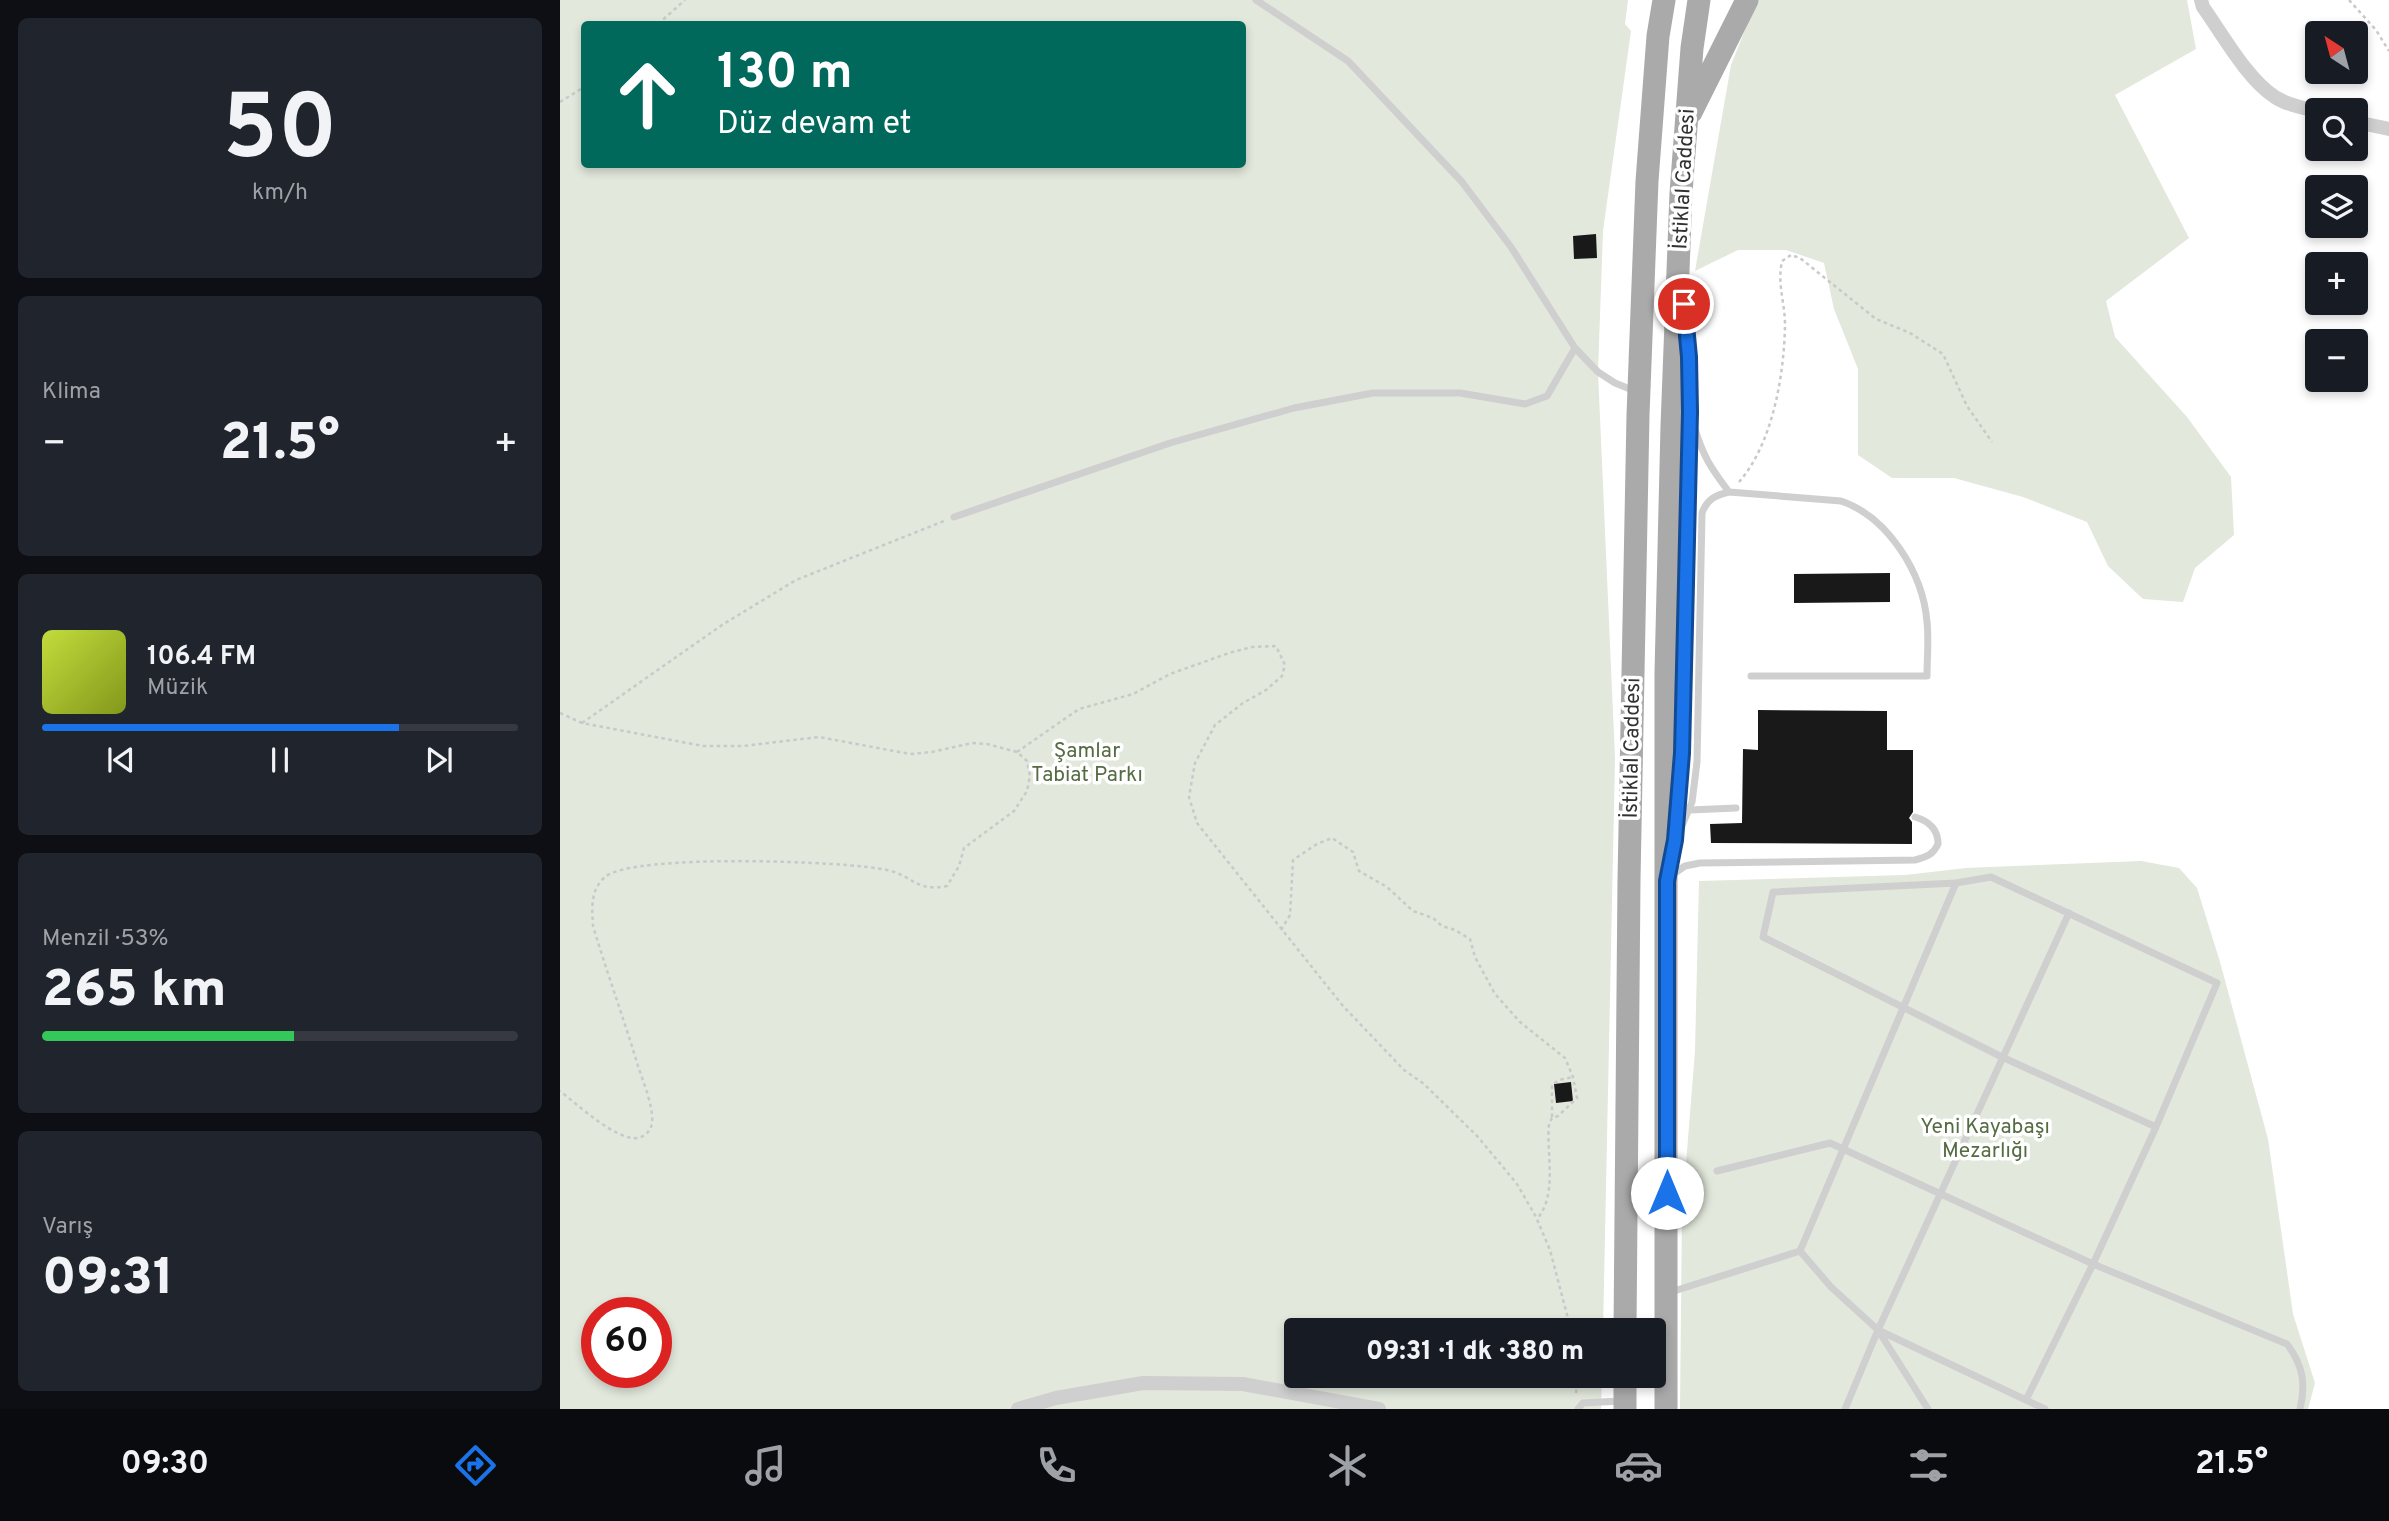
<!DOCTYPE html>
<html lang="tr">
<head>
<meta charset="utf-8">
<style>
  :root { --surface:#171b24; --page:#20242c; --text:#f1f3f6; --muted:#9ea1a6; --line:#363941; --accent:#1a73e8 }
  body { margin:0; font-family:Overpass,sans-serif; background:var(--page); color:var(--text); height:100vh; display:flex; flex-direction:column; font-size:26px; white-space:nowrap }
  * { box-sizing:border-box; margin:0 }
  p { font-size:23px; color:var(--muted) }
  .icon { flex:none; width:38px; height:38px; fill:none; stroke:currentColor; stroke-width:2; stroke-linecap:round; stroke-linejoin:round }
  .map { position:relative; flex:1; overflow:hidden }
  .drawer { display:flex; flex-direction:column; gap:18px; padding:18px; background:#0d0f14; width:560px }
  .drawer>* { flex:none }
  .banner { position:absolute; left:21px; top:21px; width:665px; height:147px; border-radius:7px; box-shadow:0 4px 10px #0003; background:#00695c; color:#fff; overflow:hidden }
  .needle { width:46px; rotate:324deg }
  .fabs { position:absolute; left:1745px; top:21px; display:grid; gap:14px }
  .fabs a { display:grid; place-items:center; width:63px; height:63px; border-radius:7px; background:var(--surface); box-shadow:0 4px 10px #0003; font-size:35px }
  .speed { position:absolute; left:21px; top:1297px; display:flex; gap:14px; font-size:35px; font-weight:700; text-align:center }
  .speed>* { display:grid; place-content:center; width:91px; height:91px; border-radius:50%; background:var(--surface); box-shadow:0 4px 10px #0003; line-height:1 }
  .speed .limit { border:10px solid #d22; background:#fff; color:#111 }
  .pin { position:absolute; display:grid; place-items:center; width:60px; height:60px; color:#fff; margin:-30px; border:4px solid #fff; border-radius:50%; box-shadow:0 2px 7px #0007 }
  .me { position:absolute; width:77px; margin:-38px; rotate:0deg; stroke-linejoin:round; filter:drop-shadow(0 0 5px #0008) }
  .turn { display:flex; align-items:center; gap:24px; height:147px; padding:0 21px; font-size:32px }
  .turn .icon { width:91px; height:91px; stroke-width:2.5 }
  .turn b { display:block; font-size:49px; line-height:60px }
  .big { font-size:52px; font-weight:800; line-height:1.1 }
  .drawer .tile { flex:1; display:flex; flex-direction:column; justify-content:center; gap:10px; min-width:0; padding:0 24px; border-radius:10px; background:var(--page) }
  .drawer .dial { align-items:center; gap:0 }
  .dial b { font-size:91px; line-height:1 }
  .song { display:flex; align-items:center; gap:21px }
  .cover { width:84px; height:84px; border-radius:10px; background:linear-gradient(135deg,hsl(70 70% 55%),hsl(70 70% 35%)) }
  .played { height:7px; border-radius:4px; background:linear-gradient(90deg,var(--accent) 75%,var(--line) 75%) }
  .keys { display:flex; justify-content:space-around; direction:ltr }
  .heat { display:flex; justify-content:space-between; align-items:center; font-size:38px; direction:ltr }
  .charge { height:10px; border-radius:5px; background:linear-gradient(90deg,#34c759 53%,var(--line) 0) }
  .trip { position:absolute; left:724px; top:1318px; width:382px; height:70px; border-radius:7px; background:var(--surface); box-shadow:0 4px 10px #0003; font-weight:800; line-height:70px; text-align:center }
  .menu { display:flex; height:112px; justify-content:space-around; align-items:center; background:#090b0e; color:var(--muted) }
  .menu .icon { width:49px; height:49px }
  .menu .active { color:var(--accent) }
  .menu b { font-size:32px; color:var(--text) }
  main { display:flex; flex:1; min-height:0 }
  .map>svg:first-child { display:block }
  .green { fill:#e2e8dc; fill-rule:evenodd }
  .building { fill:#191919 }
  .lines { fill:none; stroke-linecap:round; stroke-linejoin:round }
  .path { stroke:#c9c9c9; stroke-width:2.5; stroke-dasharray:3.5 3.5; stroke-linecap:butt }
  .lane { stroke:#cfcfcf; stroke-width:7 }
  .street { stroke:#cfcfcf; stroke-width:14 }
  .primary { stroke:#aaa; stroke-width:23 }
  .route-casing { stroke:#114b97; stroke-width:18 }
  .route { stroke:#1a73e8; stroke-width:12 }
  .labels { text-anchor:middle; stroke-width:7; stroke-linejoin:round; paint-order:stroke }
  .street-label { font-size:21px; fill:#323232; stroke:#fff }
  .park-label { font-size:21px; fill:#556b42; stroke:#fff }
</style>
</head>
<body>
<main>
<section class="drawer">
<div class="tile dial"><b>50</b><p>km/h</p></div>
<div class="tile"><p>Klima</p>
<div class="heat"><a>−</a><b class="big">21.5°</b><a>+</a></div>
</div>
<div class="tile">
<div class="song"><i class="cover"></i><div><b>106.4 FM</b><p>Müzik</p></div></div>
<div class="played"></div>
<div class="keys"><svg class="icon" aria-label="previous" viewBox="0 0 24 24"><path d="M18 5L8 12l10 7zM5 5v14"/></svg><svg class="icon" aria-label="pause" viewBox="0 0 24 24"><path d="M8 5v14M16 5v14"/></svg><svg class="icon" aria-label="next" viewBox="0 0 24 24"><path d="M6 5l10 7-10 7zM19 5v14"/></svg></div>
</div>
<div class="tile"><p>Menzil · 53%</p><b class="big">265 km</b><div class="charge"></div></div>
<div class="tile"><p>Varış</p><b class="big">09:31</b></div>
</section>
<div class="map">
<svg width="1829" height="1409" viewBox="0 0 1829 1409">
  <rect width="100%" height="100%" fill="#fff"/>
  <path class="green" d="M0,0h1068l-3,24 6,7 -28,200 -5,141 17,386 -12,572h-306v46h305l-1,33h-1041zM24,24h658v140h-658zM37,1312h59v60h-59z
    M1197,0h430l9,49 -81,46 74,143 -83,63 9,36 72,80 44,60 3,58 -39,33 -12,34 -40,-3 -35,-33 -21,-44 -64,-25 -69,-19h-62l-34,-23v-86l-24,-60 -10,-46 -38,-13h-48l-43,21 36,-206z
    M1581,861l38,7 18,20 23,74 48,177 25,175 22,69 -7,26h-628l2,-195 13,-163 4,-170 206,-6 61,-7z"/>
  <path class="building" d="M1036,234l1,24 -23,1 -1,-23z
    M1330,573v29l-96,1v-29z
    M1198,710l129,1v39h26v62l-4,6 3,4v22l-201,-1 -1,-19 32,-1 1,-74 15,1z
    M1011,1082l2,19 -17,2 -2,-19z"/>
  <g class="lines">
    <path class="path" d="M1789,0l27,30 13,21
      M98,24l27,-24
      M0,102l24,-15
      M1179,482c34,-39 45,-107 46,-157 0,-23 -8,-40 -3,-64l9,-6 9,3 76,61 34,14 33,21 24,52 25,36
      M0,713l22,10 121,23h40l76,-9 91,17 22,-2 40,-9 15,1 30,8 10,9 3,15 -3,15 -13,20 -50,37 -5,18 -12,20c-32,6 -33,-10 -60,-16 -40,-9 -254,-17 -282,7 -15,13 -13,31 -12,49 14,47 31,93 45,140 5,15 16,42 14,57 -1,8 -7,13 -14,15 -22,3 -61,-34 -78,-47
      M22,723l140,-98 74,-45 148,-59
      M457,752l62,-43 54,-15 37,-20 59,-21 23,-6 24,-1 9,19 -3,11 -16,14 -23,13 -28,22 -20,38 -6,34 8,26 146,183 61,64 20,14 54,53 39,47 19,33 14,33 21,80
      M721,930l9,-15 3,-55 24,-16 15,-6 21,14 6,19 28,16 26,24 20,7 9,8 13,4 15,9 5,18 20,37 25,28 45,36 8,19 4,21 -19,18 -6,2 -3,6c-3,30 9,70 -12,95
      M992,1117v-32l7,-5 14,-3
      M1016,1393l2,-17"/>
    <path class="lane" d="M696,0l92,61 114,121 49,65 64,101 23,24 17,11 20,8
      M1134,426c9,30 16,41 35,66
      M394,517l216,-74 124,-35 79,-15h87l65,11 22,-8 28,-48
      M1130,810l46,-2
      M1121,828l11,-26 5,-40 5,-249c5,-14 14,-18 27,-21l112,9c47,16 82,72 86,121 2,18 0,36 0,54h-176
      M1112,875l13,-9 15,-3 215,-3c11,-3 18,-5 23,-16 0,-15 -9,-23 -23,-27
      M1509,913l-191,417 148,70 67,-136 63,-137 -154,-70 -239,-120 10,-45 183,-9 35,-6 226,106 -61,144
      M1157,1171l113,-28 263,121 194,80c16,21 19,40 13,65
      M1240,1251l156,-368
      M1111,1292l129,-41 31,36 47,43 50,79
      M1466,1400l19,9
      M1018,1409l5,-6 38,-2
      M1285,1409l33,-79"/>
    <path class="street" d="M1641,0l2,7c20,28 44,72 72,90 12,8 29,11 42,14
      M1796,122l33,7
      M1116,839l6,-86 8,-341 -1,-55 -4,-43
      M458,1409l38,-11 87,-15 100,1 136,25"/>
    <path class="primary" d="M1131,112l56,-112
      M1065,1330l4,-450 9,-465 9,-234 11,-145 6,-36
      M1065,1376v33
      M1106,1409v-736l6,-247 9,-233 11,-145 7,-48"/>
  </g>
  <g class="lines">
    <g class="route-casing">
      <path id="route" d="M1107,1193v-312l8,-41 7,-87 8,-341 -1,-55 -5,-53"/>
    </g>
    <use href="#route" class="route"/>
  </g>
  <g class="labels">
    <g class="street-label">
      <text transform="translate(1123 179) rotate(-87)" y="7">İstiklal Caddesi</text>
      <text transform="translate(1071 748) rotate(-89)" y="7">İstiklal Caddesi</text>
    </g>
    <g class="park-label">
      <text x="527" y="757">Şamlar<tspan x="527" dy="24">Tabiat Parkı</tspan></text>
      <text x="1425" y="1133">Yeni Kayabaşı<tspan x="1425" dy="24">Mezarlığı</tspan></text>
    </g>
  </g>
</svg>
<div class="fabs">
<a><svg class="needle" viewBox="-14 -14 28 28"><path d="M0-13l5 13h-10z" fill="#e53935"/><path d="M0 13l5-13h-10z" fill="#9ea1a6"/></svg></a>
<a><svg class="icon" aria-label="search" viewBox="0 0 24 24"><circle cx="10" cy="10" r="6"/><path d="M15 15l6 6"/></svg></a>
<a><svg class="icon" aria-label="layers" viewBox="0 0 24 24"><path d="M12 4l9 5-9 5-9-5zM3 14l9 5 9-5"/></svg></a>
<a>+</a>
<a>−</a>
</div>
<div class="speed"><div class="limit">60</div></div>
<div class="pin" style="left:1124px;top:304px;background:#d93025"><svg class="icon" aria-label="arrive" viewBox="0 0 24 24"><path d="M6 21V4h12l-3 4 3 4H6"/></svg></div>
<svg class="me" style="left:1107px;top:1193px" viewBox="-20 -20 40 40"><circle r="19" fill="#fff"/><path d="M0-13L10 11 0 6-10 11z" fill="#1a73e8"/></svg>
<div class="trip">09:31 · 1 dk · 380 m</div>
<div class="banner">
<div class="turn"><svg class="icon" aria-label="ahead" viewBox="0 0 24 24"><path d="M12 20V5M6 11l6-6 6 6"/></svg><div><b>130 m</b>Düz devam et</div></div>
</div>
</div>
</main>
<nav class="menu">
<b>09:30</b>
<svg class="icon active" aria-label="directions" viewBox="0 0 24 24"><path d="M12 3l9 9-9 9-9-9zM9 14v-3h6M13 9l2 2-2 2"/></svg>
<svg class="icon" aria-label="music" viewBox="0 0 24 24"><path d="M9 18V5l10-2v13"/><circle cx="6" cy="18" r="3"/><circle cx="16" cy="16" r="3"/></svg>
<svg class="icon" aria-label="phone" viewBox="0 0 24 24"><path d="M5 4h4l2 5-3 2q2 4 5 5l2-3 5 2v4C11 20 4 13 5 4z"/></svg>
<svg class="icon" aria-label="climate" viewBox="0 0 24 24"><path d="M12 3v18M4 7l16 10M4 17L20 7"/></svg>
<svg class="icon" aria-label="car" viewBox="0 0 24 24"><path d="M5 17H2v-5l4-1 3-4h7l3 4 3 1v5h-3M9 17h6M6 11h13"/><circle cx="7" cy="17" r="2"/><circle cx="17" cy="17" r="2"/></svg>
<svg class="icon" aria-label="filters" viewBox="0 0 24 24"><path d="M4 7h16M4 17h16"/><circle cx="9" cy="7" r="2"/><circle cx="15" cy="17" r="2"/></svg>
<b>21.5°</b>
</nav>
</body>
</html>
